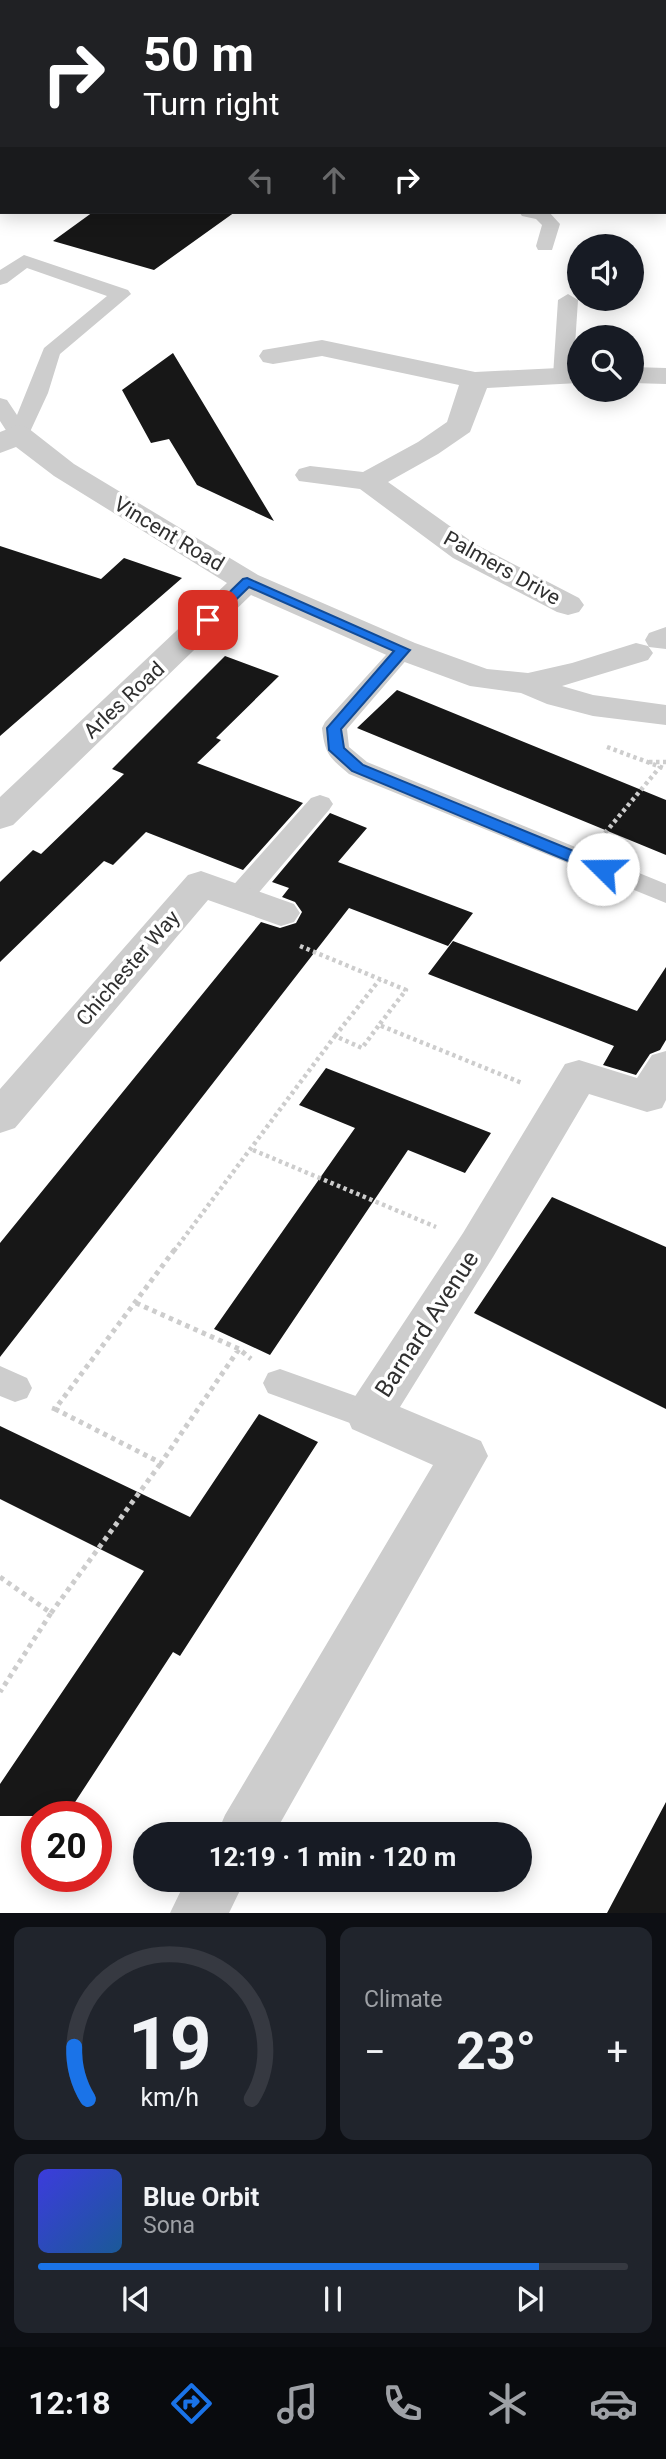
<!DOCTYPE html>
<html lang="en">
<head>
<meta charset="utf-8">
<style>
  :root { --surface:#171b24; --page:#20242c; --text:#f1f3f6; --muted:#9ea1a6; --line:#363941; --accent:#1a73e8 }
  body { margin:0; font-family:Roboto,sans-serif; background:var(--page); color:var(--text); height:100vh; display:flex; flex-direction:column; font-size:26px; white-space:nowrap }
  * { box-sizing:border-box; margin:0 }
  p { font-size:23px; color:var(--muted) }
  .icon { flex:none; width:38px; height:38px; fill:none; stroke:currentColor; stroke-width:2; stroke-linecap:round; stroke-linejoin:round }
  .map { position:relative; height:1913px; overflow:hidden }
  .drawer { display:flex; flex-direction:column; gap:14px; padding:14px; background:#0d0f14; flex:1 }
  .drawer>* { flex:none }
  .banner { position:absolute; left:0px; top:0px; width:667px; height:214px; box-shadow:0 4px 18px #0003; background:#202124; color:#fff; overflow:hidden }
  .buttons { position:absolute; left:567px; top:234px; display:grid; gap:14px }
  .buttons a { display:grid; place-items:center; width:77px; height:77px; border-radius:50%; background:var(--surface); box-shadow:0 4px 18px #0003; font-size:35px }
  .speed { position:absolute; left:21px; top:1801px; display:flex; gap:14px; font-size:35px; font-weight:700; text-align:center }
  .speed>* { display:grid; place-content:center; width:91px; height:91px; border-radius:50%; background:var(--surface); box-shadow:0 4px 18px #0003; line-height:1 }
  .speed .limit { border:10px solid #d22; background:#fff; color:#111 }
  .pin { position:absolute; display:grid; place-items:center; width:60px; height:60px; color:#fff; margin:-30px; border-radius:14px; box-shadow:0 4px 10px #0006 }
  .me { position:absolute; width:77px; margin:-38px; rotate:292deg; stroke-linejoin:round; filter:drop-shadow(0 0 5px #0008) }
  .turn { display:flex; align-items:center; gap:24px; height:147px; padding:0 28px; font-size:32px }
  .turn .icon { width:91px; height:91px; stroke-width:2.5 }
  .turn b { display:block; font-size:49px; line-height:60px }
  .lanes { display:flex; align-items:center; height:66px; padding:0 28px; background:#0003; justify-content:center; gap:35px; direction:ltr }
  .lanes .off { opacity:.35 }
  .big { font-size:52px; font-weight:700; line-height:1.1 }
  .drawer .widget { flex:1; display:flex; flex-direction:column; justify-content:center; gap:10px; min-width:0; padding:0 24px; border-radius:14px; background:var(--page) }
  .drawer .dial { align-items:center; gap:0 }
  .dial svg { height:182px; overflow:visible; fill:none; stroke:var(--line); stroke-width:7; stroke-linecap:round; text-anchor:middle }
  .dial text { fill:var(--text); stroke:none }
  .song { display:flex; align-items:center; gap:21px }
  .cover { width:84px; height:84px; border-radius:10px; background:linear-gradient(135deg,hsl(240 70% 55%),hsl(210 70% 35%)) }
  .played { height:7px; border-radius:4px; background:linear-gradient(90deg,var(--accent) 85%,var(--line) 85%) }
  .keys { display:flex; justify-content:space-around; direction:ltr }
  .heat { display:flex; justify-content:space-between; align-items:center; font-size:38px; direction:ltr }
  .drawer .tiles { flex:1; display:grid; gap:14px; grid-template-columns:1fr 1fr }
  .widget:last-child { grid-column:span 2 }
  .trip { position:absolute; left:133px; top:1822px; width:399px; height:70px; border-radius:35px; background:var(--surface); box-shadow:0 4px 18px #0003; font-weight:700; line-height:70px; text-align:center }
  .tab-bar { display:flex; height:112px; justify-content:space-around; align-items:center; background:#090b0e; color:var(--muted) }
  .tab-bar .icon { width:49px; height:49px }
  .tab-bar .on { color:var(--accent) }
  .tab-bar b { font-size:32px; color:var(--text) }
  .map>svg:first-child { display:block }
  .building { fill:#171717 }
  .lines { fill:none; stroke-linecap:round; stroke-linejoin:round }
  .path-far1 { stroke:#cdcdcd; stroke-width:4.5; stroke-dasharray:3.5 3.5; stroke-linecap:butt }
  .path { stroke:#cdcdcd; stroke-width:5; stroke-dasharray:4.5 4.5; stroke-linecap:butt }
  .service { fill:#cdcdcd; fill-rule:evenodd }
  .minor { fill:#cdcdcd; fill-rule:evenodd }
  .route { fill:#1a73e8; stroke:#114b97; stroke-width:2 }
  .labels { text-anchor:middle; stroke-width:7; stroke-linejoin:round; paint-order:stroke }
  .street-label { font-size:21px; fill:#303030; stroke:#fff }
  .near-street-label { font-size:24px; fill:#303030; stroke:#fff }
</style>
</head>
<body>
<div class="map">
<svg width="666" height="1913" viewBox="0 0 666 1913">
  <rect width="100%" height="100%" fill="#fff"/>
  <path class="building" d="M93,212h142l-81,58 -101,-29z
    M173,353l101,168 -77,-36 -28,-46 -18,4 -29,-53z
    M0,546l101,33 23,-21 58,20 -182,158z
    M225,656l54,20 -63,62 5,2 -24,23 106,40 -60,67 -97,-38 -33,33 -9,-4 -104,101v-80l33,-32 8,4 83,-80 -12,-5z
    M397,690l269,110v55l-309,-127z
    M330,813l37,15 -29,34 135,51 -25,33 -99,-38 -349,449v-114l261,-321 19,6 16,-5 6,-11 -7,-10 -13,-5 7,-9 -17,-6z
    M453,941l184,70 29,-44v73l-6,10 -10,4 -14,21 -33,-10 11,-19 -186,-72z
    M326,1068l165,65 -26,40 -57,-23 -138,205 -56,-26 141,-201 -56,-23z
    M552,1197l114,50v162l-192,-96z
    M259,1414l59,28 -138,214 -7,-4 -107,164h-66v-32l144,-213 -144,-72v-73l190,91z
    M666,1802v111h-59z"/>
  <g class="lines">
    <path class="path-far1" d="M607,747l59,22
      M649,762h17
      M605,833l55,-66
      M300,946l106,44 -27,35 143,58
      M335,1036l45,-57
      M253,1150l183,77
      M174,1251l161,-215 27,12 17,-23"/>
    <path class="path" d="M136,1303l103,46
      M52,1408l3,1 120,-160
      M55,1409l106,54 78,-114 12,10
      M0,1577l51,36 -51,79
      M51,1613l110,-150"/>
    <path class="service" d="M519,212h30l11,12 -8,26h-14l-2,-4 6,-21 -6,-6 -14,-3z
      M24,255l104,35 3,4 -71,60 -12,39 -19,41 -4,4h-14l-11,-17v-23l7,2 10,15 27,-67 63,-52 -80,-28 -20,15 -7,2v-15z
      M568,294l10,6 -5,76 -3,4h-14l-3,-4 5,-76z
      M403,643l8,2 4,5 -68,79 2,18 18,15 299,122v19l-317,-129c-20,-17 -24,-20 -27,-46l3,-6 70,-77z
      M320,795l9,3 4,6 -4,6 -80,94 -10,2 -10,-2 -4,-7 4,-7 82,-92z
      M0,1366l27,12 5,10 -5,10 -12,4 -15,-6z
      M280,1369l101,36 5,10 -5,10 -12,5 -101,-37 -5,-10 5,-10z"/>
    <path class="minor" d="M148,0h31l-32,2z
      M187,0h27l1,2h-26z
      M374,0h22l-23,2z
      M666,7v13h-1v-13z
      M665,79h1v14h-1z
      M322,340l153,32 104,-5v16l-92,5 -17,44 -32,22 -50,28 87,62 104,54 5,7 -5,7 -11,3 -11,-3 -104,-54 -93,-69 -61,-8 -4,-6 4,-6 11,-3 53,6 55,-30 29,-20 12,-37 -137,-29 -49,8 -10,-2 -4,-6 4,-6z
      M632,367l34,1v16l-34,-1z
      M18,425l10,3 46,36 184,111 157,68 72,26 41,4 44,-10 64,-20 12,3 5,7 -5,7 -86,26 31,9 73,10v20l-73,-9 -46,-12 -26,-11 -51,-7 -79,-29 -140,-62 -238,230 -13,4v-32l227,-214 -173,-107 -38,-29 -16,6v-21z
      M666,627v22l-17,-2 -4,-7 4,-7z
      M201,871l93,33 6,9 -6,9 -13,4 -73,-26 -193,228 -15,5v-44l188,-214z
      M666,1051v49l-4,8 -15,4 -58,-18 -96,163 -93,150 81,34 7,15 -214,378h-57l8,-19 208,-350 -81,-36 -6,-14 6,-14 111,-168 102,-169 14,-4 58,18 15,-23z
      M186,1880h59l-16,33h-59z"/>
  </g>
  <path class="route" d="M247,578l163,72 -69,79 3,19 19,17 245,100 3,4 -3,4h-11l-245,-102 -23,-21 -2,-22 67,-77 -145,-64 -36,35h-9v-5l39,-38z"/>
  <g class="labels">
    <g class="street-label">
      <text transform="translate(169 534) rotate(31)" y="7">Vincent Road</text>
      <text transform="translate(502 568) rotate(29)" y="7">Palmers Drive</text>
      <text transform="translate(124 700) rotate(-43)" y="7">Arles Road</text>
      <text transform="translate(128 968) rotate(-49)" y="7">Chichester Way</text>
    </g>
    <g class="near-street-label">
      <text transform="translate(427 1324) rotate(-57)" y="8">Barnard Avenue</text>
    </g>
  </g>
</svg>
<div class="buttons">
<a><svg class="icon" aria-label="sound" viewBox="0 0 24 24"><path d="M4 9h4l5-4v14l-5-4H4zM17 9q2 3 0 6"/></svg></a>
<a><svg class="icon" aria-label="search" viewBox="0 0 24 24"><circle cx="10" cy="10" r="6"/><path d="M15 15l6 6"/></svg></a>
</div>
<div class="speed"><div class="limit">20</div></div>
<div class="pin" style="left:208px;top:620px;background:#d93025"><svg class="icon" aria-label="arrive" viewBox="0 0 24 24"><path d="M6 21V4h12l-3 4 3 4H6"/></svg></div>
<svg class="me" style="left:603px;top:869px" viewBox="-20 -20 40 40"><circle r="19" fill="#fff"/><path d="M0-13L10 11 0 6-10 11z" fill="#1a73e8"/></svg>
<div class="trip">12:19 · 1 min · 120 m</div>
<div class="banner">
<div class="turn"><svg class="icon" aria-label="right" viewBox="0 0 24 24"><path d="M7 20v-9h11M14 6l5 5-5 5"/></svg><div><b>50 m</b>Turn right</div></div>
<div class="lanes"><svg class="icon off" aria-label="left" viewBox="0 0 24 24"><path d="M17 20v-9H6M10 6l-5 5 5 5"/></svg><svg class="icon off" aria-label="ahead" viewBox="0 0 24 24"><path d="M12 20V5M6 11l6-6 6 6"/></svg><svg class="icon" aria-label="right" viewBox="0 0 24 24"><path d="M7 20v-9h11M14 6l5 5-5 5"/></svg></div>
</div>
</div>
<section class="drawer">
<div class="tiles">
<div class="widget dial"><svg viewBox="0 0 100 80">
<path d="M14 69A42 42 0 1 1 86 69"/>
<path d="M14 69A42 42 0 0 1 8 46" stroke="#1a73e8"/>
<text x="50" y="56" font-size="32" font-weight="700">19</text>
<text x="50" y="72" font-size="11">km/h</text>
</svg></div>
<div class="widget"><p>Climate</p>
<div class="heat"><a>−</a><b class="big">23°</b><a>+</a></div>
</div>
<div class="widget">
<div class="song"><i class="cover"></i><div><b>Blue Orbit</b><p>Sona</p></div></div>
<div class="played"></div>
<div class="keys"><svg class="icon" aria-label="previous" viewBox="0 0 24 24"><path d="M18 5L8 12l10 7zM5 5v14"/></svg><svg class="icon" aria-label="pause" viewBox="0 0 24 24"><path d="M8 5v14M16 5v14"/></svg><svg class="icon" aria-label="next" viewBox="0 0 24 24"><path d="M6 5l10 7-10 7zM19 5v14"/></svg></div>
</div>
</div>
</section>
<nav class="tab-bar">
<b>12:18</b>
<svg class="icon on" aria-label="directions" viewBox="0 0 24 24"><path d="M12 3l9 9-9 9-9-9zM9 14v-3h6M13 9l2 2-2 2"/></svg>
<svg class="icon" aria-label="music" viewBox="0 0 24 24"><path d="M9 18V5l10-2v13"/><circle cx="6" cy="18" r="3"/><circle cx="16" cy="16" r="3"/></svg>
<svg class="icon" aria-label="phone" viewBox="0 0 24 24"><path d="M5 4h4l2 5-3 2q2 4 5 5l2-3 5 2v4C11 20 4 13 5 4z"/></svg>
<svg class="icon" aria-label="climate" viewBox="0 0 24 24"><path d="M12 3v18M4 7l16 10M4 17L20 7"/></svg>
<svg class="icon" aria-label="car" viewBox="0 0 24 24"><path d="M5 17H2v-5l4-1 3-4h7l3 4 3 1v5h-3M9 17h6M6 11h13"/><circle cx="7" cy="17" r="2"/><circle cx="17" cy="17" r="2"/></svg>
</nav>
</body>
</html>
